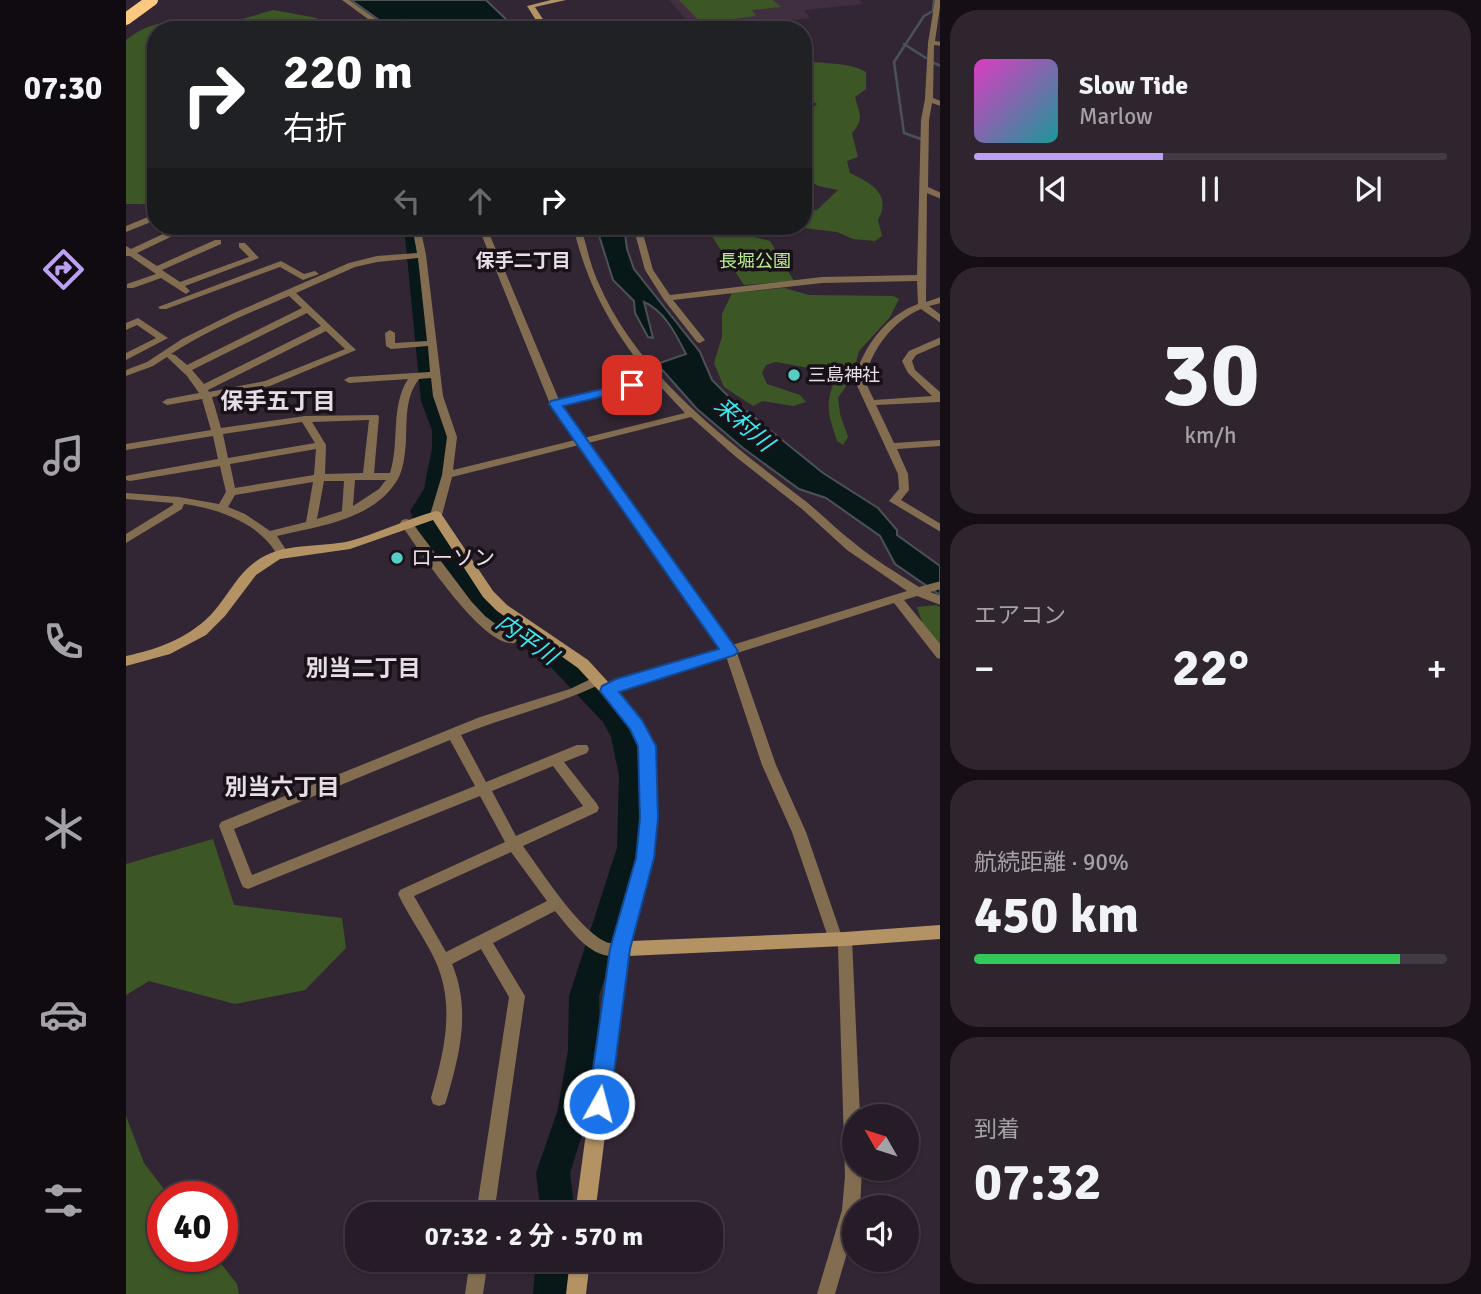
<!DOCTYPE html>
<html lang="ja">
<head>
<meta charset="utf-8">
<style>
  :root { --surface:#261c27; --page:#2e252f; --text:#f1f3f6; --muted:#a4a1a7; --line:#423a44; --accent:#bca0f2 }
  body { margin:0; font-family:Signika,"Noto Sans JP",sans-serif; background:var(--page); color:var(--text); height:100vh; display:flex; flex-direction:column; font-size:26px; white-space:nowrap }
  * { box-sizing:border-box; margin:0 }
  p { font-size:23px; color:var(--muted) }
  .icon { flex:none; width:38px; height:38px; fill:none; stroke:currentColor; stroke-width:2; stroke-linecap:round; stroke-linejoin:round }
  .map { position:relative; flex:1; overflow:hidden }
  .details { display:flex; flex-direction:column; gap:10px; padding:10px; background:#150f15; width:541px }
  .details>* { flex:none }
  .banner { position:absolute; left:21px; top:21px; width:665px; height:214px; border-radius:28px; box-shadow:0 2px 5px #0004,0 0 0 2px var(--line); background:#202124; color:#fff; overflow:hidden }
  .needle { width:46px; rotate:309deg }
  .tools { position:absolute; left:716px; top:1104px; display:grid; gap:14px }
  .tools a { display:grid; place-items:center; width:77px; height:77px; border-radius:50%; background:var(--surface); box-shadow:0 2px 5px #0004,0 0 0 2px var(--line); font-size:35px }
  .speed { position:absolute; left:21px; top:1181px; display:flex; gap:14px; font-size:35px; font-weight:700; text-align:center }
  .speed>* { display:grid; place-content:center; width:91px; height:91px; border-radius:50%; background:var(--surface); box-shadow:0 2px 5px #0004,0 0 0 2px var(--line); line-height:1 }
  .speed .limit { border:10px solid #d22; background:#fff; color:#111 }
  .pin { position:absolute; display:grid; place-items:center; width:60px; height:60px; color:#fff; margin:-30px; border-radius:14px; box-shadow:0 4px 10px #0006 }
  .me { position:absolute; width:77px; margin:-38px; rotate:7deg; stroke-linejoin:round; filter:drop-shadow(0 0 5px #0008) }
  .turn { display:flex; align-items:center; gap:24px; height:147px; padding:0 21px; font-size:32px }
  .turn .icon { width:91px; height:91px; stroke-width:2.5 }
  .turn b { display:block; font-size:49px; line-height:60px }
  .lanes { display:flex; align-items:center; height:66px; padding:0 21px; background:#0003; justify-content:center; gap:35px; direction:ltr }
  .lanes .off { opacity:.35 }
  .big { font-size:52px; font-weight:700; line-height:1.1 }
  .details .tile { flex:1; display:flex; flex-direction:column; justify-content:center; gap:10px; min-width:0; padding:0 24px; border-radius:28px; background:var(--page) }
  .details .dial { align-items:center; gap:0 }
  .dial b { font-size:91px; line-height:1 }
  .song { display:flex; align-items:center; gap:21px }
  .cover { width:84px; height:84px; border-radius:10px; background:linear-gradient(135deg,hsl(310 70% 55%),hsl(180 70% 35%)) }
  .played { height:7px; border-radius:4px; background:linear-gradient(90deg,var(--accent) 40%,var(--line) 40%) }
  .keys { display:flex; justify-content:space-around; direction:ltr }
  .heat { display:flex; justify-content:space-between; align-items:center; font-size:38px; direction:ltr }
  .charge { height:10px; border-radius:5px; background:linear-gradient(90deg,#34c759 90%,var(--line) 0) }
  .trip { position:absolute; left:219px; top:1202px; width:378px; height:70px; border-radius:28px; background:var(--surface); box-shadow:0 2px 5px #0004,0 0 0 2px var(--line); font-weight:700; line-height:70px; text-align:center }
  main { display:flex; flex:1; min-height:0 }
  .tabs { display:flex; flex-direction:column; width:126px; justify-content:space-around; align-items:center; background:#0f0b10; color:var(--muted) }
  .tabs .icon { width:49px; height:49px }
  .tabs .selected { color:var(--accent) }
  .tabs b { font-size:32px; color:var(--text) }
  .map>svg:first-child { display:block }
  .built { fill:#402e41 }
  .green { fill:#3c5725 }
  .water { fill:#081718; stroke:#4b5256; stroke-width:2 }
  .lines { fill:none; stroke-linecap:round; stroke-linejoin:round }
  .stream { stroke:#4b5256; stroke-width:2.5 }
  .river { fill:#081718; fill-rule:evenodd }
  .street { fill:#826d51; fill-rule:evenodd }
  .secondary { fill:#b39264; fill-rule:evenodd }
  .highway-bridge { stroke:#fbc87f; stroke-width:12 }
  .route { fill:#1a73e8; stroke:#114b97; stroke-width:2 }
  .poi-dot { fill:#55cec5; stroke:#181218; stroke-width:2.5 }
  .labels { text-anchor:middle; stroke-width:7; stroke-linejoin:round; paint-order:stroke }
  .far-park-label { font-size:18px; fill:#b6ed8c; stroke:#181218 }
  .far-poi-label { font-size:18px; fill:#e6dde6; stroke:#181218; text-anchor:start }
  .far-neighbourhood-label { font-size:19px; font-weight:bold; fill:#e6dde6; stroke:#181218 }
  .poi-label { font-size:21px; fill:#e6dde6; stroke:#181218; text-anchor:start }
  .neighbourhood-label { font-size:23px; font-weight:bold; fill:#e6dde6; stroke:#181218 }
  .water-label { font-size:23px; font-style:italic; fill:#35ecf3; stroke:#181218 }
</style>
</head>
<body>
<main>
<nav class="tabs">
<b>07:30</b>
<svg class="icon selected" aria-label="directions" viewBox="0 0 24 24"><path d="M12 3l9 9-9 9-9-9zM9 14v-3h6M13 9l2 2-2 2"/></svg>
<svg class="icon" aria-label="music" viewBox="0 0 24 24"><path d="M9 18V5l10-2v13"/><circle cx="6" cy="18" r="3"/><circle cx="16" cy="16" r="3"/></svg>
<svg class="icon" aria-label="phone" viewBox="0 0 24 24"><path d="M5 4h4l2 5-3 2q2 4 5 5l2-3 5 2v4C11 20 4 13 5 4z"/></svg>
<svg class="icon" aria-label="climate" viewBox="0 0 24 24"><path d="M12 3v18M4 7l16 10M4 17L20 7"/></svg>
<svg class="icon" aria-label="car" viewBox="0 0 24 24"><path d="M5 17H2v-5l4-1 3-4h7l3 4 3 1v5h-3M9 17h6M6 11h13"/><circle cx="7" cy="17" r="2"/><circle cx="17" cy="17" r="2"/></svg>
<svg class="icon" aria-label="filters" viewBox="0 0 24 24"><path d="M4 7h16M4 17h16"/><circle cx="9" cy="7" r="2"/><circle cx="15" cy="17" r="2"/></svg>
</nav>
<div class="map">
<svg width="815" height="1294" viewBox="0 0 815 1294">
  <rect width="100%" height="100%" fill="#332634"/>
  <path class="built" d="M543,0h190l5,4 -60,6 6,8 -82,9 2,3h-35z"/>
  <path class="green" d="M553,0h94l8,7 -29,3 4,6 -39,5 2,3 -15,2z
    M147,10l39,7 47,13h-203v174h-30v-164c33,-26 61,-17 99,-18 16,-1 33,-8 48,-12z
    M677,61c21,3 46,1 63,11v17l-11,8c4,16 10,22 -3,36l6,24 -11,4 3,12c21,10 42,21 28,47l4,16 -7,5 -22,-2 -16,-7 -49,-6h15v-16h14l21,-20 -19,-4 -16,-7v-70l7,1 7,-6 -14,-9v-9l7,-7 -7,-1z
    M605,231l39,10 24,40 -50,4 -35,-53z
    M658,288l25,7 84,1 6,3 -9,18 -31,34 -7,26 -14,21 2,16 8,23 -5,8 -6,-4c-8,-26 -13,-35 -2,-61l-4,-8 -55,-10 -10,3 -4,8 5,11 33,11 6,7 -13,4 -30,-5 -10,5 -29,-19 -10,-24 8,-26v-23l10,-21z
    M811,605l3,2v39l-16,-18 -7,-21z
    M87,839l21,66 108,13 4,30 -41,42 -70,14 -86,-23 -23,14v-131z
    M0,1116l18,47 26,34h-7v59l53,1 21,27 2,10h-113z"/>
  <path class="water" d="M225,0h135l31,30h-85l-24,-10 -2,4 4,6h-17z
    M470,226h28l3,23 7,20 66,83 12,28 17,17 94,76 55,35 19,22v5l43,31v29l-45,-31 -15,-28 -54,-38 -27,-9 -56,-41 -46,-39 -40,-45 29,-10c-9,-18 -22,-44 -42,-52l9,36 -5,-1 -13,-24 -1,-12 -21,-21z"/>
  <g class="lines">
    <path class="stream" d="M778,44l22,14
      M808,63l7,3
      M795,139l-17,-6 -10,-71 30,-46 9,-5 1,-11"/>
    <path class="river" d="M278,226h16l21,175 11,29v18l-6,41 -14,22 9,22 43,61 21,20 58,35 58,59 16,29 8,38v73l-46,148 1,54 -10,59 -20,64 5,41h-34l-5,-41 22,-64 10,-59 1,-54 48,-148 2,-73 -8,-38 -8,-15 -58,-61 -56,-35 -21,-20 -49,-72 -9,-23 14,-22 8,-41v-18l-11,-29z
      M410,1260h36l-3,34h-36z"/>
    <path class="street" d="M216,0h7l42,30h-8z
      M809,0h6l-6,41 6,1v4l-7,-1 -1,53 8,3v5l-9,-3 -3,17 -1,67 13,6v6l-14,-6 -1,106v3l15,-5v6l-12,3 12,9v8l-20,-14c-30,13 -48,40 -57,70l10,21 58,-4 -24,-23 -6,-12 7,-10 32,-14v7l-25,11 -4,6 3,9 26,23v9l-65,3 18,38 47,-3v6l-44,3 11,25 1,16 -8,10 40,24v8l-52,-31 10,-12 -1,-15 -44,-95c10,-32 31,-63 64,-75l-1,-23 -95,2 -149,17 32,40 -5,3 -3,-1 -33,-42 -19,-30 -12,-44h8l12,44 17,25 152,-18 95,-2 4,-155 4,-21 3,-56z
      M22,217l3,1v4l-25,10v-6z
      M54,226l3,1v4l-46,22 20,13 58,-26h6v4l-59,26 18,12 69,-25 -10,-10v-4h6l14,15 -74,28 5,5 -4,3 -25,-16 -28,10h-6v-4l29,-10 -26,-18h-4v-10l5,3z
      M286,226h8l6,29 17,141 14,41 -4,33 122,-30 -25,-36 -72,-178h8l73,174 92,-22c-40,-50 -63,-90 -78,-152h8c5,19 9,38 17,56 40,93 125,155 202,215 19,14 34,31 53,45 20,17 44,31 66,45l22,-6v8l-11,3 11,4v9l-24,-9 -13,4 37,45v14l-4,-1 -43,-55 -157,50 39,112 30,67 35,102 4,-2 5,2 2,5 8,177h-6v53h8l-2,39h-6v21l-19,65h-18l25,-84 3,-34 -7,-230 -7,-1 -2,-5 -37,-108 -30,-67 -36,-109 -100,31 -18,9 -4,-2 -2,-3 2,-3 14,-7 104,-33 -143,-203 -127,32 -10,38 -2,3h-8l-2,-3 12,-40 5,-38 -14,-41 -2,-18 -12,1c-14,18 -12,40 -13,62 -1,12 -2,25 -7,36 -23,43 -81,49 -122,59l11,17 -2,3h-8c-18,-33 -59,-47 -94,-52l-2,5 -56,34v-9l47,-29v-2l-47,-4v-6l53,4 40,7 7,-12 -6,-26 -90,15 -4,-1v-4l4,-1 88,-16 -5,-23 -87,14v-6l85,-14 -9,-31 -35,6 -5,-3 5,-3 32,-6 -12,-17 -20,-19 -14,9 -27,10v-6l21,-8 35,-23 52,-26 115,-50 28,-7 40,-3zM292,258l9,83 -32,2v-10l-5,-3 -5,3 1,13 5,3 37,-3 2,26 -81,5 -5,3 5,3 59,-4c-18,28 -8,63 -18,94h-16l5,-56 -1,-2 -73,1 -84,12 -9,-31 58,-11 86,-36 -60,-57 59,-26 22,-5zM163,296l13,12 -115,57 -12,-10 -4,-1c37,-24 78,-41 118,-58zM181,313l14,13 -117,58 -12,-14zM200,331l19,18 -80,32 -56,11 -1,-2zM530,382l29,31 -101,25 -22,-33zM565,417l45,40 66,52 45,41 60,41 -175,54 -144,-202zM243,420l-6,53 -38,1 1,-29 -14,-23zM176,422l13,21 -87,15 -5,-24zM190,449l-2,26 -79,13 -5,-24zM229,480h31l-7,9 -26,17zM198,481h20l-2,30 -25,8zM187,482l-7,40 -36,9 -25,-17 -17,-7 7,-12z
      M155,261l23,13 11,-3 4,3 -16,6 -23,-13 -114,42h-6l-2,-2z
      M12,318l30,20 -42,22v-7l30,-15 -19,-13 -11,5v-7z
      M280,519l4,1 61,81 14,15 32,24 -2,3c-32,6 -95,-92 -113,-117l-2,-3 2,-3z
      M473,675l4,2 2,3 -2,3c-45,22 -95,33 -142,52l25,47 91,-37h10l2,4 -2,4 -23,9 33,42 2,4 -2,4 -74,34c19,26 54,81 81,95 7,4 14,1 21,3l3,5 -3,5c-31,11 -52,-22 -70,-43l-62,32 32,53 -31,218h-18l33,-217 -28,-48 -29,15c19,45 8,89 -5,134l-2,6 -6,2 -6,-2 -2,-6c13,-46 25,-92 4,-138 -11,-23 -26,-43 -37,-66l2,-4 105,-48 -25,-46 -232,93 -5,-2 -2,-4 -22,-57 2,-4 259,-105 90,-28zM324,740l25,46 -223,89 -18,-46zM427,766l30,40 -67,30 -24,-45zM385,852l36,49 -101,51 -32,-56z
      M344,1260h18l-5,34h-18z"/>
    <path class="secondary" d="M425,0h15l-31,7 15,23h-8l-15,-24z
      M310,511l4,1 53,79 14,14 81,55 43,47 24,39 2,72 -4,40 -22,83 214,-9 96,-7v14l-96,7 -217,10 -33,258h-20l36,-265 26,-91 4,-40 -2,-72 -18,-31 -43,-47 -81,-57 -14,-14 -50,-77 -83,29 -70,10 -24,16 -31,41 -19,19 -36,19 -44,12v-10c33,-7 66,-19 89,-46 15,-18 25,-40 46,-52 27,-16 59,-10 89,-17 29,-8 57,-22 86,-30z
      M444,1260h20l-4,34h-20z"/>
    <path class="highway-bridge" d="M0,19l26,-19"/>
  </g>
  <path class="route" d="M506,382l5,1v5l-74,18 175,245 -3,4 -116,37 23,28 14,26 2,72 -4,40 -24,91 -20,155 -3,7 -8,3 -8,-3 -3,-7 22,-155 26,-91 4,-40 -2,-72 -8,-17 -30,-38 2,-5 14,-7 103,-30 -170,-245 2,-3z"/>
  <g class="poi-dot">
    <circle cx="668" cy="375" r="7"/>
    <circle cx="271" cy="558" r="7"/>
  </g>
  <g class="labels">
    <g class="far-park-label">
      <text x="629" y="267">長堀公園</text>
    </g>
    <g class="far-poi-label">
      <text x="682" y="381">三島神社</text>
    </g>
    <g class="far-neighbourhood-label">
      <text x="397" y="267">保手二丁目</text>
    </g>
    <g class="poi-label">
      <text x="285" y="565">ローソン</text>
    </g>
    <g class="neighbourhood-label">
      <text x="152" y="409">保手五丁目</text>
      <text x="237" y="676">別当二丁目</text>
      <text x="156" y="795">別当六丁目</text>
    </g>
    <g class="water-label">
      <text transform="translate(618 424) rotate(41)" y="8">来村川</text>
      <text transform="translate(401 639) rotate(35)" y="8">内平川</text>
    </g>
  </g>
</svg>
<div class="tools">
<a><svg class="needle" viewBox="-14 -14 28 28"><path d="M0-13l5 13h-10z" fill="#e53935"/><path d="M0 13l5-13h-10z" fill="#a4a1a7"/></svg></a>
<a><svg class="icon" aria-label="sound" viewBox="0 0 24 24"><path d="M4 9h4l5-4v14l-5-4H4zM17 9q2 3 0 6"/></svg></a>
</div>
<div class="speed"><div class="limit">40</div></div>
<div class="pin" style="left:506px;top:385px;background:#d93025"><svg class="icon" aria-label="arrive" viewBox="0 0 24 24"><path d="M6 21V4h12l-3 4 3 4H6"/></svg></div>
<svg class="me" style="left:473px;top:1104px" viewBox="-20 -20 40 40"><circle r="17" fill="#1a73e8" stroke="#fff" stroke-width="3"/><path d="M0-11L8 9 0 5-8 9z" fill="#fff"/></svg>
<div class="trip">07:32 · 2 分 · 570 m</div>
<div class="banner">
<div class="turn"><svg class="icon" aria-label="right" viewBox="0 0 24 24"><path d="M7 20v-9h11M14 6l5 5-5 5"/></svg><div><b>220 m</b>右折</div></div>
<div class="lanes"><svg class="icon off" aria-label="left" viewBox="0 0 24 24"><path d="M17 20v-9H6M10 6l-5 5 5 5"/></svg><svg class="icon off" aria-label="ahead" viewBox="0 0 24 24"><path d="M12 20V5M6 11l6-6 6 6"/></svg><svg class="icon" aria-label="right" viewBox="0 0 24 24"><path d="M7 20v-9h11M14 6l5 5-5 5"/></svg></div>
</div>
</div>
<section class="details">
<div class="tile">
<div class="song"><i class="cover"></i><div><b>Slow Tide</b><p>Marlow</p></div></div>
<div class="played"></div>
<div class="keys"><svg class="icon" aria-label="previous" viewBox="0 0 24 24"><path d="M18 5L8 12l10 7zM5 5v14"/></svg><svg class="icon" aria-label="pause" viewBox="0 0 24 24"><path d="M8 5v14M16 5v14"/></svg><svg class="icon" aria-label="next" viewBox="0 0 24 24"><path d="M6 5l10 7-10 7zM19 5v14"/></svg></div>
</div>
<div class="tile dial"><b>30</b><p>km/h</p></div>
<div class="tile"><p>エアコン</p>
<div class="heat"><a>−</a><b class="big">22°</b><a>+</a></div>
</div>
<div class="tile"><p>航続距離 · 90%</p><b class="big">450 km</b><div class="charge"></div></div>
<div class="tile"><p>到着</p><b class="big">07:32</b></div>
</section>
</main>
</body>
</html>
